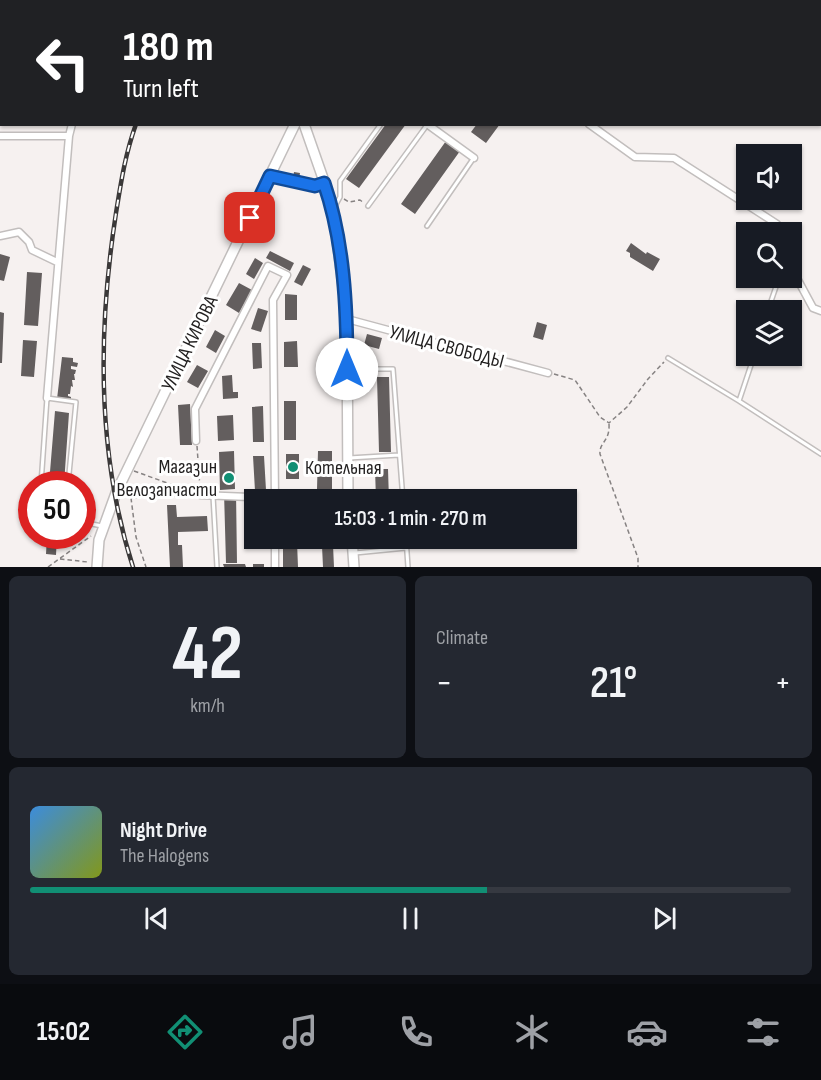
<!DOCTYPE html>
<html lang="en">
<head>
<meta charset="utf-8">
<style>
  :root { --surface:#171b24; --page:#242831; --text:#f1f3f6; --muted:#9ea1a6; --line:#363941; --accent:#118f74 }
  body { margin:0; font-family:"Sofia Sans Condensed",sans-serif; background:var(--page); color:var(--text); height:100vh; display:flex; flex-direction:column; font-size:22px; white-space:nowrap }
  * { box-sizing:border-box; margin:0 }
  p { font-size:20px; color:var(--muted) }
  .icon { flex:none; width:33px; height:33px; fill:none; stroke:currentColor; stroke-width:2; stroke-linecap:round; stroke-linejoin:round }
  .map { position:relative; height:567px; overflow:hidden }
  .details { display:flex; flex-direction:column; gap:9px; padding:9px; background:#0d0f14; flex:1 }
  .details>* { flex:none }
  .hud { position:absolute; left:0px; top:0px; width:822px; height:126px; box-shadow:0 2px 4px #0004; background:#202124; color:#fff; overflow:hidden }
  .buttons { position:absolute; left:736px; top:144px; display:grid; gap:12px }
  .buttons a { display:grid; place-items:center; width:66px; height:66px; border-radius:0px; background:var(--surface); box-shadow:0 2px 4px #0004; font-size:30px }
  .speed { position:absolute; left:18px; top:471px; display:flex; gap:12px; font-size:30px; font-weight:700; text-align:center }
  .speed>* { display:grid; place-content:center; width:78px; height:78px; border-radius:50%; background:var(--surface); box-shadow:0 2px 4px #0004; line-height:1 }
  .speed .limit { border:9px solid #d22; background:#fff; color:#111 }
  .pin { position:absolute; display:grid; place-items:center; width:51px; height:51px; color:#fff; margin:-26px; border-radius:12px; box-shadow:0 3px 9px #0006 }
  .me { position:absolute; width:66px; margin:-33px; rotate:0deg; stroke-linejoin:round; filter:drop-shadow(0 0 4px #0008) }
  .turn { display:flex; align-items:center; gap:21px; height:126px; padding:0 24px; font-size:27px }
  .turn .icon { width:78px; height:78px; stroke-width:2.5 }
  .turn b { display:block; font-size:42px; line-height:51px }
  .big { font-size:45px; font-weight:600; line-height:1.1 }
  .details .widget { flex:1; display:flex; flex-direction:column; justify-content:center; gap:9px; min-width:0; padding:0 21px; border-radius:9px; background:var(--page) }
  .details .dial { align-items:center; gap:0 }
  .dial b { font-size:78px; line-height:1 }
  .song { display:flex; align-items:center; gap:18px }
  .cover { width:72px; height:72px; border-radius:9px; background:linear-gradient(135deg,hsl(210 70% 55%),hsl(70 70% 35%)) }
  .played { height:6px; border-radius:3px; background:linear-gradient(90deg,var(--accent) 60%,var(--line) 60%) }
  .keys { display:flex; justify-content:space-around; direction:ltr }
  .heat { display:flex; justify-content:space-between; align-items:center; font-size:33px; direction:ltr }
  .details .tiles { flex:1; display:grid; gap:9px; grid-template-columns:1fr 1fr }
  .widget:last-child { grid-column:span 2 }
  .trip { position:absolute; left:244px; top:489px; width:333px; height:60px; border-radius:0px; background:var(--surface); box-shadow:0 2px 4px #0004; font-weight:600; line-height:60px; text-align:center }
  .tab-bar { display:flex; height:96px; justify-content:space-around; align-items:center; background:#090b0e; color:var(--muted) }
  .tab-bar .icon { width:42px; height:42px }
  .tab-bar .on { color:var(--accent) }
  .tab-bar b { font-size:27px; color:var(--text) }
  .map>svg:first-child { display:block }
  .building { fill:#635e5e }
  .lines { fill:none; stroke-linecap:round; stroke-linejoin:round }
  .lane-casing { stroke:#c2bebd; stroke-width:6 }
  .street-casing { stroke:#c2bebd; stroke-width:9 }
  .secondary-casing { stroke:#c2bebd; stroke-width:12 }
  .path { stroke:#868282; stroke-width:1.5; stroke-dasharray:4.5 3; stroke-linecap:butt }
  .lane { stroke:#fff; stroke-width:3 }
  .street { stroke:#fff; stroke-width:6 }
  .secondary { stroke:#fff; stroke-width:9 }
  .rail-casing { stroke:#3b3939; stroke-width:4.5 }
  .rail { stroke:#fff; stroke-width:2; stroke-dasharray:7; stroke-linecap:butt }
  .route-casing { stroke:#114b97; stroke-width:15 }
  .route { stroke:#1a73e8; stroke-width:10 }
  .poi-dot { fill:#118f74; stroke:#fff; stroke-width:2 }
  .labels { text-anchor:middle; stroke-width:6; stroke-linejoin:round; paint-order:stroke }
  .street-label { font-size:20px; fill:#211f1f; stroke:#fff }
  .poi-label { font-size:20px; fill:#211f1f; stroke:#fff; text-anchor:end }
</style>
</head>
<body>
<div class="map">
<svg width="821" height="567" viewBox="0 0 821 567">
  <rect width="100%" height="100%" fill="#f6f1f0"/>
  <path class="building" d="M386,124h20l-47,64 -13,-9z
    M477,124h23l-14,19 -15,-11z
    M446,141l14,10 -45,63 -14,-10z
    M294,172l6,1 -2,12 -6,-1z
    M631,243l15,11 1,-2 13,7 -7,12 -23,-14v-4l-4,-2z
    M270,251l24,12 -4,8 -24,-13z
    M0,254l10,3 -6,24 -4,-1z
    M255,258l8,5 -9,16 -8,-5z
    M303,265l8,4 -9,17 -8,-4z
    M27,272l15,1 -4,53 -14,-1z
    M239,283l13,7 -13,23 -13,-8z
    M285,294l12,1v25h-12z
    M258,308l10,3 -7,21 -10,-3z
    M0,312l4,1 -2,50h-2z
    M537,322l10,3 -4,15 -10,-3z
    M215,330l10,6 -9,17 -10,-6z
    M367,334l15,4 -3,11 -15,-4z
    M23,340l14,1 -3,36 -13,-1z
    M297,341l1,26h-14v-25z
    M252,343h9l1,25 -9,1z
    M62,357l11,1v4l5,1 -1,4 -6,-1v3l5,1 -1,4h-1l1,6h-3l1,7 -2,-1 -1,8h-2v2l3,1v4l-14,-2z
    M197,365l11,6 -10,17 -11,-6z
    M232,375l1,17h5v6l-15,1 -1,-23z
    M377,377h12l2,75h-12z
    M284,401h12v39h-12z
    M190,404l2,41h-12l-2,-40z
    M263,406l1,36h-11l-1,-35z
    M55,411l14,2 -5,71h-15z
    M233,415l1,25 -16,1 -1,-25z
    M234,451l1,38 -15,1 -1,-38z
    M318,451h14v38h-15z
    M286,454h13v25h-13z
    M253,456h11l2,34 -11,1z
    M375,469h13l1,31h-13z
    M224,492h12l1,71h-11z
    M167,505h9l1,12 30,-1 1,15 -30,1v13h4l1,22h-13z
    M251,510h4v28h11v8h-14z
    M47,536h10l-1,19 -10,-1z
    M377,538h13v4h-13z
    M283,542h14l1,25h-15z
    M333,545l1,22h-11l-1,-21z
    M223,564h22l1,3h-22z
    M253,564h11v3h-11z"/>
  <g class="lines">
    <g class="lane-casing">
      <path id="lane" d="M272,176l43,10 9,-3
        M335,206l5,-9v-16l41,-57
        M368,206l59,-81
        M427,226l46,-67
        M768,310l11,-32
        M754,356l-15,45 82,53
        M668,358l71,43
        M348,369h45l10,131
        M349,458l50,-3
        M41,484l6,-86 29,4 -8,82
        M213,496l4,71
        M82,522l20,4
        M406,538l2,29
        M355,553l51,-5"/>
    </g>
    <g class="street-casing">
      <path id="street" d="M419,0l2,2
        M103,2l1,-2
        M631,2l1,-2
        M427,124l47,34
        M589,124l46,33 39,1 103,66 2,8
        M0,136h69
        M0,236l19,-4 10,10 3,8 25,12
        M792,269l21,39 8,3
        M347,319l201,54
        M47,398l22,-262 3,-12
        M196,441l-1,-32 73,-143 19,9 -14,25 2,200
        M200,495l131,5
        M275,567v-29"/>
    </g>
    <g class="secondary-casing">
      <path id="secondary" d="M366,2l1,-2
        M304,124l29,83 14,112 1,181
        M352,538l2,29
        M97,567l2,-27 17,-47 179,-369"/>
    </g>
    <path class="path" d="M344,199l5,3 11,-2 4,3
      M554,374l21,6 25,37 9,6 18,-16 21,-28 16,-17
      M609,424c1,18 -10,18 -9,30l38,104v9
      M197,446l3,43
      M134,471l61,22
      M125,496l6,2 61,-3
      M131,498l5,39 10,30
      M60,559l28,3
      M48,567l43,-31"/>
    <use href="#lane" class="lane"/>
    <use href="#street" class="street"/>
    <use href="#secondary" class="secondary"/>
    <g class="rail-casing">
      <path id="rail" d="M188,2v-2
        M133,567c-36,-112 -35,-238 -17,-354 5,-31 9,-58 20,-89"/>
    </g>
    <use href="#rail" class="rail"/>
  </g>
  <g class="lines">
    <g class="route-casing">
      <path id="route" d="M250,218l20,-42 45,10 9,-3c20,58 23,124 23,186"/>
    </g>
    <use href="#route" class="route"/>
  </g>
  <g class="poi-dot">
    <circle cx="293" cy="467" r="6"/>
    <circle cx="229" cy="478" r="6"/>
  </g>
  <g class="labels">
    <g class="street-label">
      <text transform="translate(189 343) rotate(-64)" y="7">УЛИЦА КИРОВА</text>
      <text transform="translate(447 346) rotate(15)" y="7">УЛИЦА СВОБОДЫ</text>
    </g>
    <g class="poi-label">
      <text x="217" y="473">Магазин<tspan x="217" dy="23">Велозапчасти</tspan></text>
      <text x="305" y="474" text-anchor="start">Котельная</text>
    </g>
  </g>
</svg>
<div class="buttons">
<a><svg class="icon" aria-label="sound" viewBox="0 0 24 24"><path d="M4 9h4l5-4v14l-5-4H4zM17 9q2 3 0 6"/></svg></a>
<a><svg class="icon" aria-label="search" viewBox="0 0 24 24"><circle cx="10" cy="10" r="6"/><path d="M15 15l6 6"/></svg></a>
<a><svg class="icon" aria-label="layers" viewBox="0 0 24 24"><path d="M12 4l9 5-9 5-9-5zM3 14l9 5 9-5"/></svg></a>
</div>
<div class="speed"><div class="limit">50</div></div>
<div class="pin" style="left:250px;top:218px;background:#d93025"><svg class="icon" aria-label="arrive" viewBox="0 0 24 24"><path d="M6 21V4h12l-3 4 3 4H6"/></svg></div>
<svg class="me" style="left:347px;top:369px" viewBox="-20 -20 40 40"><circle r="19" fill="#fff"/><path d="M0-13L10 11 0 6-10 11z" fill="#1a73e8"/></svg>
<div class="trip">15:03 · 1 min · 270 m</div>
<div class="hud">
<div class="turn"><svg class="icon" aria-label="left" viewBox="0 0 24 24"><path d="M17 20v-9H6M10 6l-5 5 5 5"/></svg><div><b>180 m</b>Turn left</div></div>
</div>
</div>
<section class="details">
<div class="tiles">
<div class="widget dial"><b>42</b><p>km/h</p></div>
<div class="widget"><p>Climate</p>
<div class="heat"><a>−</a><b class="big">21°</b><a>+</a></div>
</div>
<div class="widget">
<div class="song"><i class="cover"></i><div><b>Night Drive</b><p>The Halogens</p></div></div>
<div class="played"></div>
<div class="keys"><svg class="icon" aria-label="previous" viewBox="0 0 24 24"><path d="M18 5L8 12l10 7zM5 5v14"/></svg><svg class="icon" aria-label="pause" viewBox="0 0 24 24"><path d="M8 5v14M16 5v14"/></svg><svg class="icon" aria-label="next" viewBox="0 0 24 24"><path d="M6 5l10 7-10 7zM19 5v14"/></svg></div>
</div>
</div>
</section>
<nav class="tab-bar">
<b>15:02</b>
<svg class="icon on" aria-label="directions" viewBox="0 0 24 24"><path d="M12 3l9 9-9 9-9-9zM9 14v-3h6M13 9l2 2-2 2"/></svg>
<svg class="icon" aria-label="music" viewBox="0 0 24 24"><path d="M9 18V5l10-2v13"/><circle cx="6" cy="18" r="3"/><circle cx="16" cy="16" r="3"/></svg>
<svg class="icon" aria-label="phone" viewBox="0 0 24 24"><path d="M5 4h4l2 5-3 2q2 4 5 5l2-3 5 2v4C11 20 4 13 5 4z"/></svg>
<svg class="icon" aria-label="climate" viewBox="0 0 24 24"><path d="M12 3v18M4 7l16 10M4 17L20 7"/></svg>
<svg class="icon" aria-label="car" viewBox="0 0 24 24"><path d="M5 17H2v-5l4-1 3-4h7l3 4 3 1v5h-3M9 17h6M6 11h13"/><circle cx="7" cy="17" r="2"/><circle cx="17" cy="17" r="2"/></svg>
<svg class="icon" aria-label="filters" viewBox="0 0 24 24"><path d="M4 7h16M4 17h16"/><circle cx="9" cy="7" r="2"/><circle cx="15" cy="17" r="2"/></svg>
</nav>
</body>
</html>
